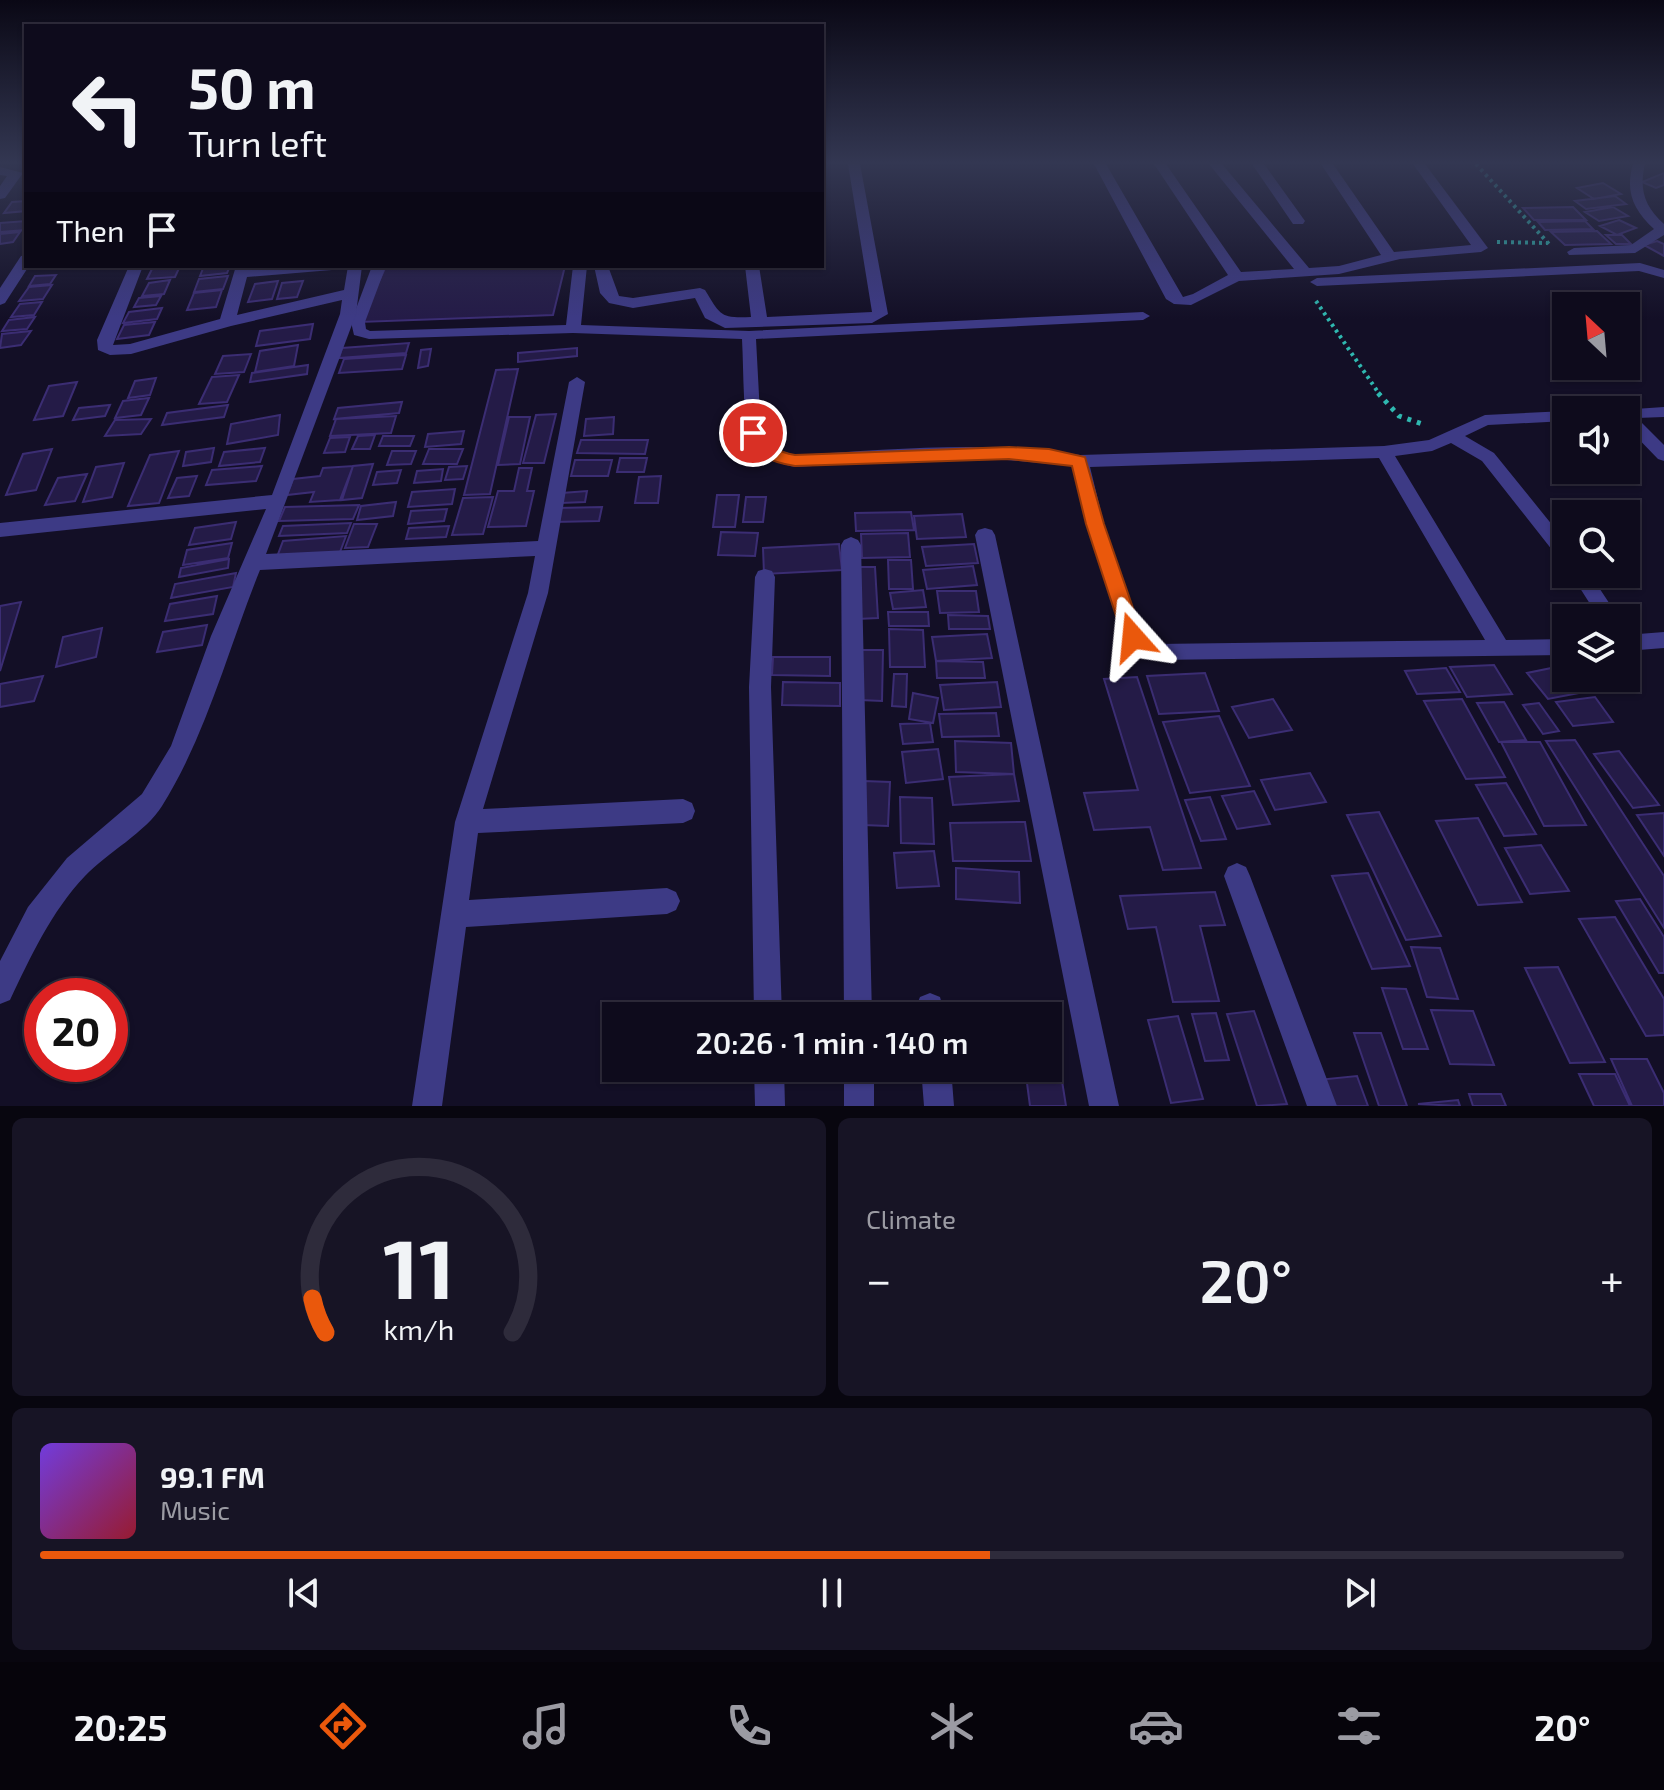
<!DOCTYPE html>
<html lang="en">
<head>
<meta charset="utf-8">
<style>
  :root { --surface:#0e0b1c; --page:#171425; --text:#f1f3f6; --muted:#9b9ba3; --line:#2e2b3b; --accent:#ea580c }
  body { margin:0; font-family:"Exo 2",sans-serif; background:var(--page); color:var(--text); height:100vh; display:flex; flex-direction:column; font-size:30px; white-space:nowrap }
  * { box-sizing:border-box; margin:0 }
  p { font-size:26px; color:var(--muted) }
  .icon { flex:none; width:44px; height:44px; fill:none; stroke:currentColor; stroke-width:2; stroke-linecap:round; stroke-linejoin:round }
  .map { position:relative; height:1106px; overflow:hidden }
  .details { display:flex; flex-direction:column; gap:12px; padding:12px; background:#08060f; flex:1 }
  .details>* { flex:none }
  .hud { position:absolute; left:24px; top:24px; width:800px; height:244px; border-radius:0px; box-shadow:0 2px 6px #0004,0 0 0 2px var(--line); background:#0e0b1c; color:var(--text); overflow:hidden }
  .needle { width:52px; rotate:334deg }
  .tools { position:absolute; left:1552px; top:292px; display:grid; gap:16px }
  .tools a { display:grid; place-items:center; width:88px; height:88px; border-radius:0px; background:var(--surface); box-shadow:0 2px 6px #0004,0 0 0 2px var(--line); font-size:40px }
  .speed { position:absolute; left:24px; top:978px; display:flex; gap:16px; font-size:40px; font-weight:700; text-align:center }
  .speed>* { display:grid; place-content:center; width:104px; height:104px; border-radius:50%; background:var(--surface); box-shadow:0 2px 6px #0004,0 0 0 2px var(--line); line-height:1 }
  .speed .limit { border:12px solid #d22; background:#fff; color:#111 }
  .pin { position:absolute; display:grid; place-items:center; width:68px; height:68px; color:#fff; margin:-34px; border:4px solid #fff; border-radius:50%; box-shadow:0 2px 8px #0007 }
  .me { position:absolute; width:88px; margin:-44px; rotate:342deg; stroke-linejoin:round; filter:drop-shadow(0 0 6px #0008) }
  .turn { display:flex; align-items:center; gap:28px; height:168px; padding:0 32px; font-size:36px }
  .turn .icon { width:104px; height:104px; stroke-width:2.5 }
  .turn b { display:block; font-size:56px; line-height:68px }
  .then { display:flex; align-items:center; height:76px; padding:0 32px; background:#0003; gap:16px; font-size:30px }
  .big { font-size:60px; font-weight:600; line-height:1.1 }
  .details .tile { flex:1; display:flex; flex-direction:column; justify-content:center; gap:12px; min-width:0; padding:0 28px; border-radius:12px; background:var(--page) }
  .details .dial { align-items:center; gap:0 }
  .dial svg { height:208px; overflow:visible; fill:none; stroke:var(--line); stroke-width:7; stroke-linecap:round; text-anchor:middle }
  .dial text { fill:var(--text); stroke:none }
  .song { display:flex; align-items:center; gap:24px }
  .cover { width:96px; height:96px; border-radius:12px; background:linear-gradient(135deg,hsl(260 70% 55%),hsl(350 70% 35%)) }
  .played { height:8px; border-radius:4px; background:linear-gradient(90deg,var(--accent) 60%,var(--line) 60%) }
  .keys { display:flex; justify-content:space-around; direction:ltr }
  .heat { display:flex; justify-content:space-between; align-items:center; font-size:44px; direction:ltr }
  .details .tiles { flex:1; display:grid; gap:12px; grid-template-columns:1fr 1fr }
  .tile:last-child { grid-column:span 2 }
  .trip { position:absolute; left:602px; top:1002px; width:460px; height:80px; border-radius:0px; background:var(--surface); box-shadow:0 2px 6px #0004,0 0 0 2px var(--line); font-weight:600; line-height:80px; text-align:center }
  .tabs { display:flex; height:128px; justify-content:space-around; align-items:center; background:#06040b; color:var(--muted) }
  .tabs .icon { width:56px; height:56px }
  .tabs .selected { color:var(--accent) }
  .tabs b { font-size:36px; color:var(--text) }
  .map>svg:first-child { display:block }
  .building { fill:#241b47; stroke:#3b2d73; stroke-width:2 }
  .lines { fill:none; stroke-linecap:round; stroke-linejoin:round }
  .path-far1 { stroke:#2fb8b0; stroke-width:4; stroke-dasharray:3 4; stroke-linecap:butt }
  .path { stroke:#2fb8b0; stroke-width:5; stroke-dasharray:4 6; stroke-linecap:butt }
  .service { fill:#3d3a85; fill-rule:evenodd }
  .minor { fill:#3d3a85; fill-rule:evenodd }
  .route { fill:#ea580c; stroke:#983908; stroke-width:2 }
</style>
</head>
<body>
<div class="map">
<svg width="1664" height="1106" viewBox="0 0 1664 1106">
  <rect width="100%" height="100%" fill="#130f26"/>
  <path class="building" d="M1664,173v12l-8,3 -14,-6z
    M1603,183l18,11 -27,5 -17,-11z
    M1615,196l11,8 -40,5 -11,-8z
    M26,201v10l-22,2 8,-11z
    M1573,207l13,13h-52l-11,-12z
    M1613,207l15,9 -29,5 -14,-9z
    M1619,220l17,8 -19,7 -17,-9z
    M26,221v9l-26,2v-9z
    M1585,221l8,8 -48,1 -7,-8z
    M1597,231l14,13 -46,1 -14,-13z
    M20,232l-7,10 -13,2v-10z
    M1606,235h16l9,9h-15z
    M1657,241l7,3v12l-20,-11z
    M180,266l-5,11 -28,2 5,-10z
    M204,266h26l-3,7 -27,3z
    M386,266h179l-12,49 -193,7z
    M56,275l-6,9 -21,2 6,-10z
    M228,276l-5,13 -29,3 5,-13z
    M170,280l-6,14 -22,2 7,-13z
    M278,281l-6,18 -24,3 7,-18z
    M303,281l-6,16 -20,2 5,-16z
    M52,285l-9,14 -24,2 10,-14z
    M222,290l-6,17 -29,3 7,-17z
    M161,296l-5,9 -22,2 5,-9z
    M42,302l-8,13 -23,2 9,-13z
    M162,308l-5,11 -34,4 6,-11z
    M35,317l-8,12 -25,2 7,-11z
    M155,322l-6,13 -32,4 7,-14z
    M313,324l-3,15 -54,7 4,-15z
    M31,331l-10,14 -21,3 2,-14z
    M409,343l-3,10 -67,5 3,-10z
    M298,345l-4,21 -39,6 5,-21z
    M577,348v8l-59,6v-9z
    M431,349l-3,17 -10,2 3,-18z
    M251,354l-7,18 -29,2 8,-18z
    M406,355l-4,14 -63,4 5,-14z
    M308,365l-1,9 -57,8 2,-9z
    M518,369l-28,125 -26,1 32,-125z
    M239,375l-12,27 -28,2 13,-27z
    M156,378l-6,17 -22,3 7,-17z
    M77,382l-14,34 -29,4 15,-34z
    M149,398l-8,17 -26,3 8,-17z
    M402,402l-3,11 -65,6 4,-11z
    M110,405l-5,11 -32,4 6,-12z
    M228,405l-4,12 -62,8 5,-12z
    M556,414l-12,49h-21l13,-48z
    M280,415l-2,20 -51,9 4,-20z
    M396,416l-5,17 -61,3 6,-17z
    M509,417h21l-10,47 -22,1z
    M614,417l-1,17 -29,2 2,-17z
    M151,419l-10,15 -36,2 10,-16z
    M464,431l-3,13 -36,3 3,-13z
    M375,435l-5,14h-18l6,-13z
    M383,436h31l-4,10h-31z
    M350,437l-5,15 -21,1 6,-15z
    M581,440h67l-3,14 -68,-1z
    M214,448l-3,14 -28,4 3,-14z
    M265,448l-5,14 -41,4 5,-14z
    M52,449l-16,41 -30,5 17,-41z
    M429,449h34l-6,15h-34z
    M179,451l-20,52 -31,3 22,-51z
    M392,451h24l-5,13 -24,1z
    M620,458h27l-3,14h-27z
    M575,460h37l-4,16h-37z
    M124,463l-12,34 -29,5 13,-35z
    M373,464l-11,34 -20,2 11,-34z
    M262,466l-6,15 -50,4 6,-15z
    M353,466l-13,34 -30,2 4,-10 -27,3 6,-16 27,-3 3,-8z
    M467,466l-4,13 -18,1 4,-13z
    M519,468h13l-5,23h7l-8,35 -38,1 10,-36h16z
    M443,469l-2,12 -27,2 3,-12z
    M401,470l-4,13 -24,2 4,-13z
    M87,474l-12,27 -30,4 13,-27z
    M197,476l-8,20 -21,2 9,-20z
    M661,476l-3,27h-23l4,-26z
    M455,489l-3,15 -44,3 4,-15z
    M587,491l-2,11 -24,1 1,-10z
    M717,495h22l-4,32h-22z
    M493,497l-10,37 -31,1 11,-37z
    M746,497h20l-3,25h-20z
    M396,502l-3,14 -36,4 4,-14z
    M359,505l-6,14 -74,2 6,-14z
    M602,507l-3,14 -45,1 3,-14z
    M447,509l-3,12 -36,3 3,-13z
    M911,512l3,18 -58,1 -1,-18z
    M962,514l4,23 -49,2 -3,-23z
    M236,522l-5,17 -42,6 6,-17z
    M351,523l-4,10 -68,3 4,-10z
    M354,524h23l-9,23 -23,1z
    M449,526l-3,11 -40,2 3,-11z
    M721,532l37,1 -3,23 -37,-1z
    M908,533l2,24 -48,1 -1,-24z
    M346,536l-6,16 -63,5 6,-16z
    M232,543l-4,15 -45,7 4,-15z
    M839,544l3,26 -78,4 -1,-26z
    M974,544l4,19 -52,3 -4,-19z
    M229,559l-1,9 -49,9 2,-9z
    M888,560h23l2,29h-24z
    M973,566l4,19 -50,4 -4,-19z
    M855,567h20l3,51 -21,1z
    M236,573l-3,14 -62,11 4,-14z
    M923,590l3,17 -33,2 -3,-16z
    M937,591h39l3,21 -39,1z
    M217,596l-4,18 -48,7 5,-17z
    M21,602l-21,69v-65z
    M888,612h40l1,14h-40z
    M948,615l40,1 2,13h-41z
    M207,625l-5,20 -45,7 6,-20z
    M102,628l-6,29 -40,10 7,-30z
    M889,629l34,1 2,37h-35z
    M987,634l5,24 -56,3 -4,-24z
    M861,650h22l-1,51 -22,-1z
    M773,657h57v19l-58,-1z
    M936,661l47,1 2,16h-48z
    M1494,665l18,29 -45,3 -17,-30z
    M1566,665v13h12l11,13 -41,8 -21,-26z
    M1446,668l14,24 -43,2 -12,-23z
    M1205,673l14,38 -60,3 -12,-38z
    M894,674h13l-1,33 -14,-1z
    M43,676l-9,25 -34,6v-23z
    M1137,677l64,191 -38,2 -13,-43 -56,3 -10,-37 54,-3 -34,-111z
    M783,682l57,1v23l-58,-1z
    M997,682l4,25 -57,3 -4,-25z
    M913,693l25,5 -5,25 -24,-4z
    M1595,697l18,25 -40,4 -17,-24z
    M1273,699l19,31 -43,8 -17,-31z
    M1462,699l43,78 -39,2 -42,-78z
    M1504,702l22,38 -27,2 -22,-39z
    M1539,703l20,28 -16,3 -20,-29z
    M996,713l3,23 -57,1 -3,-23z
    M1219,716l31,70 -60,7 -27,-71z
    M930,723l3,19 -30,2 -3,-20z
    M1575,740l89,136v52l-118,-187z
    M955,741l56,2 3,31 -58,-2z
    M1501,742h39l46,83 -42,1z
    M938,749l5,30 -37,4 -4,-31z
    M1619,751l40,54 -26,3 -39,-54z
    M1310,773l16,29 -51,8 -14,-30z
    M1014,774l5,27 -66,4 -4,-28z
    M864,781l26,1 -2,44 -25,-1z
    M1506,783l30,51 -32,2 -28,-51z
    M1254,791l16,33 -33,5 -15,-33z
    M900,797l32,1 2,46 -33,-1z
    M1210,797l16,42 -25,2 -16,-41z
    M1379,812l62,124 -35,4 -59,-125z
    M1664,813v43l-27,-41z
    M1478,818l44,84 -44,3 -42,-84z
    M1025,822l6,39h-78l-3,-38z
    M1541,845l28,46 -39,3 -25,-46z
    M934,851l5,35 -42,2 -3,-35z
    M956,868l63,4 1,31 -64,-4z
    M1368,873l42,93 -38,3 -40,-93z
    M1215,892l10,33 -25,1 19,75 -46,1 -17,-75 -28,2 -8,-33z
    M1640,899l24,38v36h-5l-43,-72z
    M1615,917l49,82v36l-18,1 -67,-117z
    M1411,947l29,1 18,51 -31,-2z
    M1558,967l47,95 -35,1 -45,-95z
    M1382,988l24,1 22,60h-25z
    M1050,1005l16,101h-36l-5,-38h23v-52h-30l-2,-10z
    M1431,1010l42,1 21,54 -44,-1z
    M1254,1011l33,93 -30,2 -30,-92z
    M1216,1013l13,47 -24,1 -13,-47z
    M1178,1016l25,83 -32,4 -23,-83z
    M1354,1033h27l26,73h-28z
    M1611,1059h36l17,34v13h-32z
    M1579,1074h36l15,32h-36z
    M1357,1076l11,30h-41l-10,-26z
    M1469,1094h32l5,12h-33z
    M1458,1100l2,6 -42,-2z"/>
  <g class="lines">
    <path class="path-far1" d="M1476,164l73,80
      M1497,242l50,1
      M1316,301l64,94"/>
    <path class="path" d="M1378,393l21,23 26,9"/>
    <path class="service" d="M1640,263l24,7v8l-25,-7 -322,15 -7,-4 7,-4z
      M372,266h14l-21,56 1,7 4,2 196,-6 7,-59h14l-6,59 168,6 394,-19 7,4 -7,4 -387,19 5,94 15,16 19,6c96,-5 190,-15 285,0l304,-9 45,-6 56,-25 81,-4v10l-78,4 -23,11 29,17 72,89v20l-6,-2 -78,-99 -31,-18 -19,8 -37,5 111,184 60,-1v16l-413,5 -27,-17 -3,-6 -37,-113 -13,-58 -99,-9 -179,10c-49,-11 -50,-26 -51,-71 -1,-19 -1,-38 -2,-57l-169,-6 -204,6 -15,-4 -3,-13zM1379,458l106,182 -328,4 -16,-12 -37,-108 -14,-57z
      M1664,407v10l-27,1 27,27v16l-6,-2 -32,-33v-16h-6z
      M1571,574h19l29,44h-20z
      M1664,632v16l-38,3v-16z"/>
    <path class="minor" d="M848,164h12l28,150 -16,9 -147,5 -20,-10 -10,-20 -62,10 -24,-5 -9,-10 -6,-27h14l11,30 14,2 67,-10 5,2c16,26 15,28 46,27l-6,-51h14l8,51 105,-5z
      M1094,164h12l77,133 10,-3 35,-19 -74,-111h12l75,108 53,-3 -85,-105h13l87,104 30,-2 42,-11 -60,-91h12l61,88 77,-7 -58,-81h12l63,84 -7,4 -81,7 -61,15 -100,7 -48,24 -17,-1 -8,-5z
      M1252,164h12l41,57 -2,3h-10z
      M1633,164h12c-6,25 -1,42 19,60v11l-29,18 -66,2 -2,-3 7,-4 57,-3 23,-16c-21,-19 -29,-38 -21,-65z
      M0,167l23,6 -18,25 -5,1v-13l7,-10 -7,-1z
      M26,255v11h3l-24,37 -5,2v-17l21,-32z
      M129,266h14l-30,79 17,-1 90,-25 16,-53h103l-7,4 -85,7 -10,38 107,-25 4,-24h14l-6,48 -90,240 272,-13 31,-159 8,-5 8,5 -37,211 -65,216 200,-10 9,4 3,8 -3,8 -9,4 -205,10 -9,67 198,-12 9,4 4,9 -4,9 -9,4 -201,13 -24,179h-30l43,-284 73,-229 7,-37 -275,14c-32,79 -53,164 -98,236 -16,26 -55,47 -77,70 -34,36 -54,80 -75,124l-10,4v-43l28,-54 39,-49 75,-64 29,-48 40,-110 55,-127 -266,28v-14l272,-28 68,-181 2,-14 -111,26 -100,28 -21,1 -12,-5 -1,-10z
      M985,528l7,2 3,5 124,571h-30l-114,-571 3,-5z
      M851,537l7,3 3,5 11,471h-28l-3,-471 3,-5z
      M765,569l7,2 3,6 -4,110 11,329h-28l-5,-329 6,-110 3,-6z
      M1237,863l9,4 4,9 87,230h-30l-83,-230 4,-9z
      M930,993l10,4 5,19h-28l-1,-9 4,-10z
      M754,1068h30l1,38h-30z
      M844,1068h30v38h-30z
      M921,1068h30l3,38h-30z"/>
  </g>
  <linearGradient id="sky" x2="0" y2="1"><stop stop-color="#0a0815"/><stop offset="0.51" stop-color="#333752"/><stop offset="1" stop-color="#333752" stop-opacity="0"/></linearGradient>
  <rect width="1664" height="319" fill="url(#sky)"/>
  <path class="route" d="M753,427l5,2c10,16 19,23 37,26l214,-8 40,2 36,8 19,67 39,113 -3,6h-14l-3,-6 -37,-113 -14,-58 -63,-7 -214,7c-25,-4 -39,-10 -51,-33z"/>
</svg>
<div class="tools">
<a><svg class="needle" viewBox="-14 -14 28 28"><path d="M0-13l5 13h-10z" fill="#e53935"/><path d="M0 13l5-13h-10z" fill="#9b9ba3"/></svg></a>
<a><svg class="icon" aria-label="sound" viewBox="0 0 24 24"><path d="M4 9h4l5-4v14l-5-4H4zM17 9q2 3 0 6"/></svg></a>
<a><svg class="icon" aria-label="search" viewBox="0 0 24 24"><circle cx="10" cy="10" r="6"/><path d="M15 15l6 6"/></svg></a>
<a><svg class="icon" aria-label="layers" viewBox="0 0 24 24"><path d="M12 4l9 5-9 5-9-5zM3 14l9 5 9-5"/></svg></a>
</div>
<div class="speed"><div class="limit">20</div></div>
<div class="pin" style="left:753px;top:433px;background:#d93025"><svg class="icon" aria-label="arrive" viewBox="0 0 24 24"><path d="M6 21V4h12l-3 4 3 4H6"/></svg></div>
<svg class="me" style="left:1133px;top:637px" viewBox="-20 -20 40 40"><path d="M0-17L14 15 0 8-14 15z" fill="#ea580c" stroke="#fff" stroke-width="4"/></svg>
<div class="trip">20:26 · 1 min · 140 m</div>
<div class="hud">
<div class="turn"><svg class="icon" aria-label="left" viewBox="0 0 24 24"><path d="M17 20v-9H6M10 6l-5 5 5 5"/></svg><div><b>50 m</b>Turn left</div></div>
<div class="then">Then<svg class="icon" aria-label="arrive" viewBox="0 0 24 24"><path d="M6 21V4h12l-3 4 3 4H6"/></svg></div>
</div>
</div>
<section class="details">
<div class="tiles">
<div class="tile dial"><svg viewBox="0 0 100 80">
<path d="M14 69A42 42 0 1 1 86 69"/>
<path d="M14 69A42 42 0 0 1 9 56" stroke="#ea580c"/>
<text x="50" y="56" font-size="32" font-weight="700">11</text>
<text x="50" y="72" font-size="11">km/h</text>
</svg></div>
<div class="tile"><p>Climate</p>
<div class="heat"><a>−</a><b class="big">20°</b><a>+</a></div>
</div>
<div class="tile">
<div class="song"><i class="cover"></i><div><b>99.1 FM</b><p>Music</p></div></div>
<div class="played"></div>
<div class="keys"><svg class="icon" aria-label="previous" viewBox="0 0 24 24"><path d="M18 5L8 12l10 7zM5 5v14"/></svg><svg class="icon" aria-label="pause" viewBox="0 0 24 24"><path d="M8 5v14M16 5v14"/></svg><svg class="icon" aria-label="next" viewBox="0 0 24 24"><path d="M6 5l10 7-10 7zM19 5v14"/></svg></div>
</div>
</div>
</section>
<nav class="tabs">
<b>20:25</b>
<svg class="icon selected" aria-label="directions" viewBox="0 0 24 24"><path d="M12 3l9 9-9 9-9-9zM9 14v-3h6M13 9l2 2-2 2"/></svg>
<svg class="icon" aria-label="music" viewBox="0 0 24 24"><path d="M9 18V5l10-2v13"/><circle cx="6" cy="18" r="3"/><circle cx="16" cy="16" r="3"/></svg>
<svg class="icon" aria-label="phone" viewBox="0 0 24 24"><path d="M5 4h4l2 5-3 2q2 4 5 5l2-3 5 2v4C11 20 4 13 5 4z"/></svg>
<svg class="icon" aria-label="climate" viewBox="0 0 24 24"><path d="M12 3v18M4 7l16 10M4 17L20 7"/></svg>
<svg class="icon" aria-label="car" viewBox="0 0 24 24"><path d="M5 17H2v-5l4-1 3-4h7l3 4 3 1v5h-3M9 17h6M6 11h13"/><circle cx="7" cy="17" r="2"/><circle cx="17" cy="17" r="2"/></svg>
<svg class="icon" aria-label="filters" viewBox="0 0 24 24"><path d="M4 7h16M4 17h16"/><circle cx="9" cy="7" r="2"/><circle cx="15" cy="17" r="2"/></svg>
<b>20°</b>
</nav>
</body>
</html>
